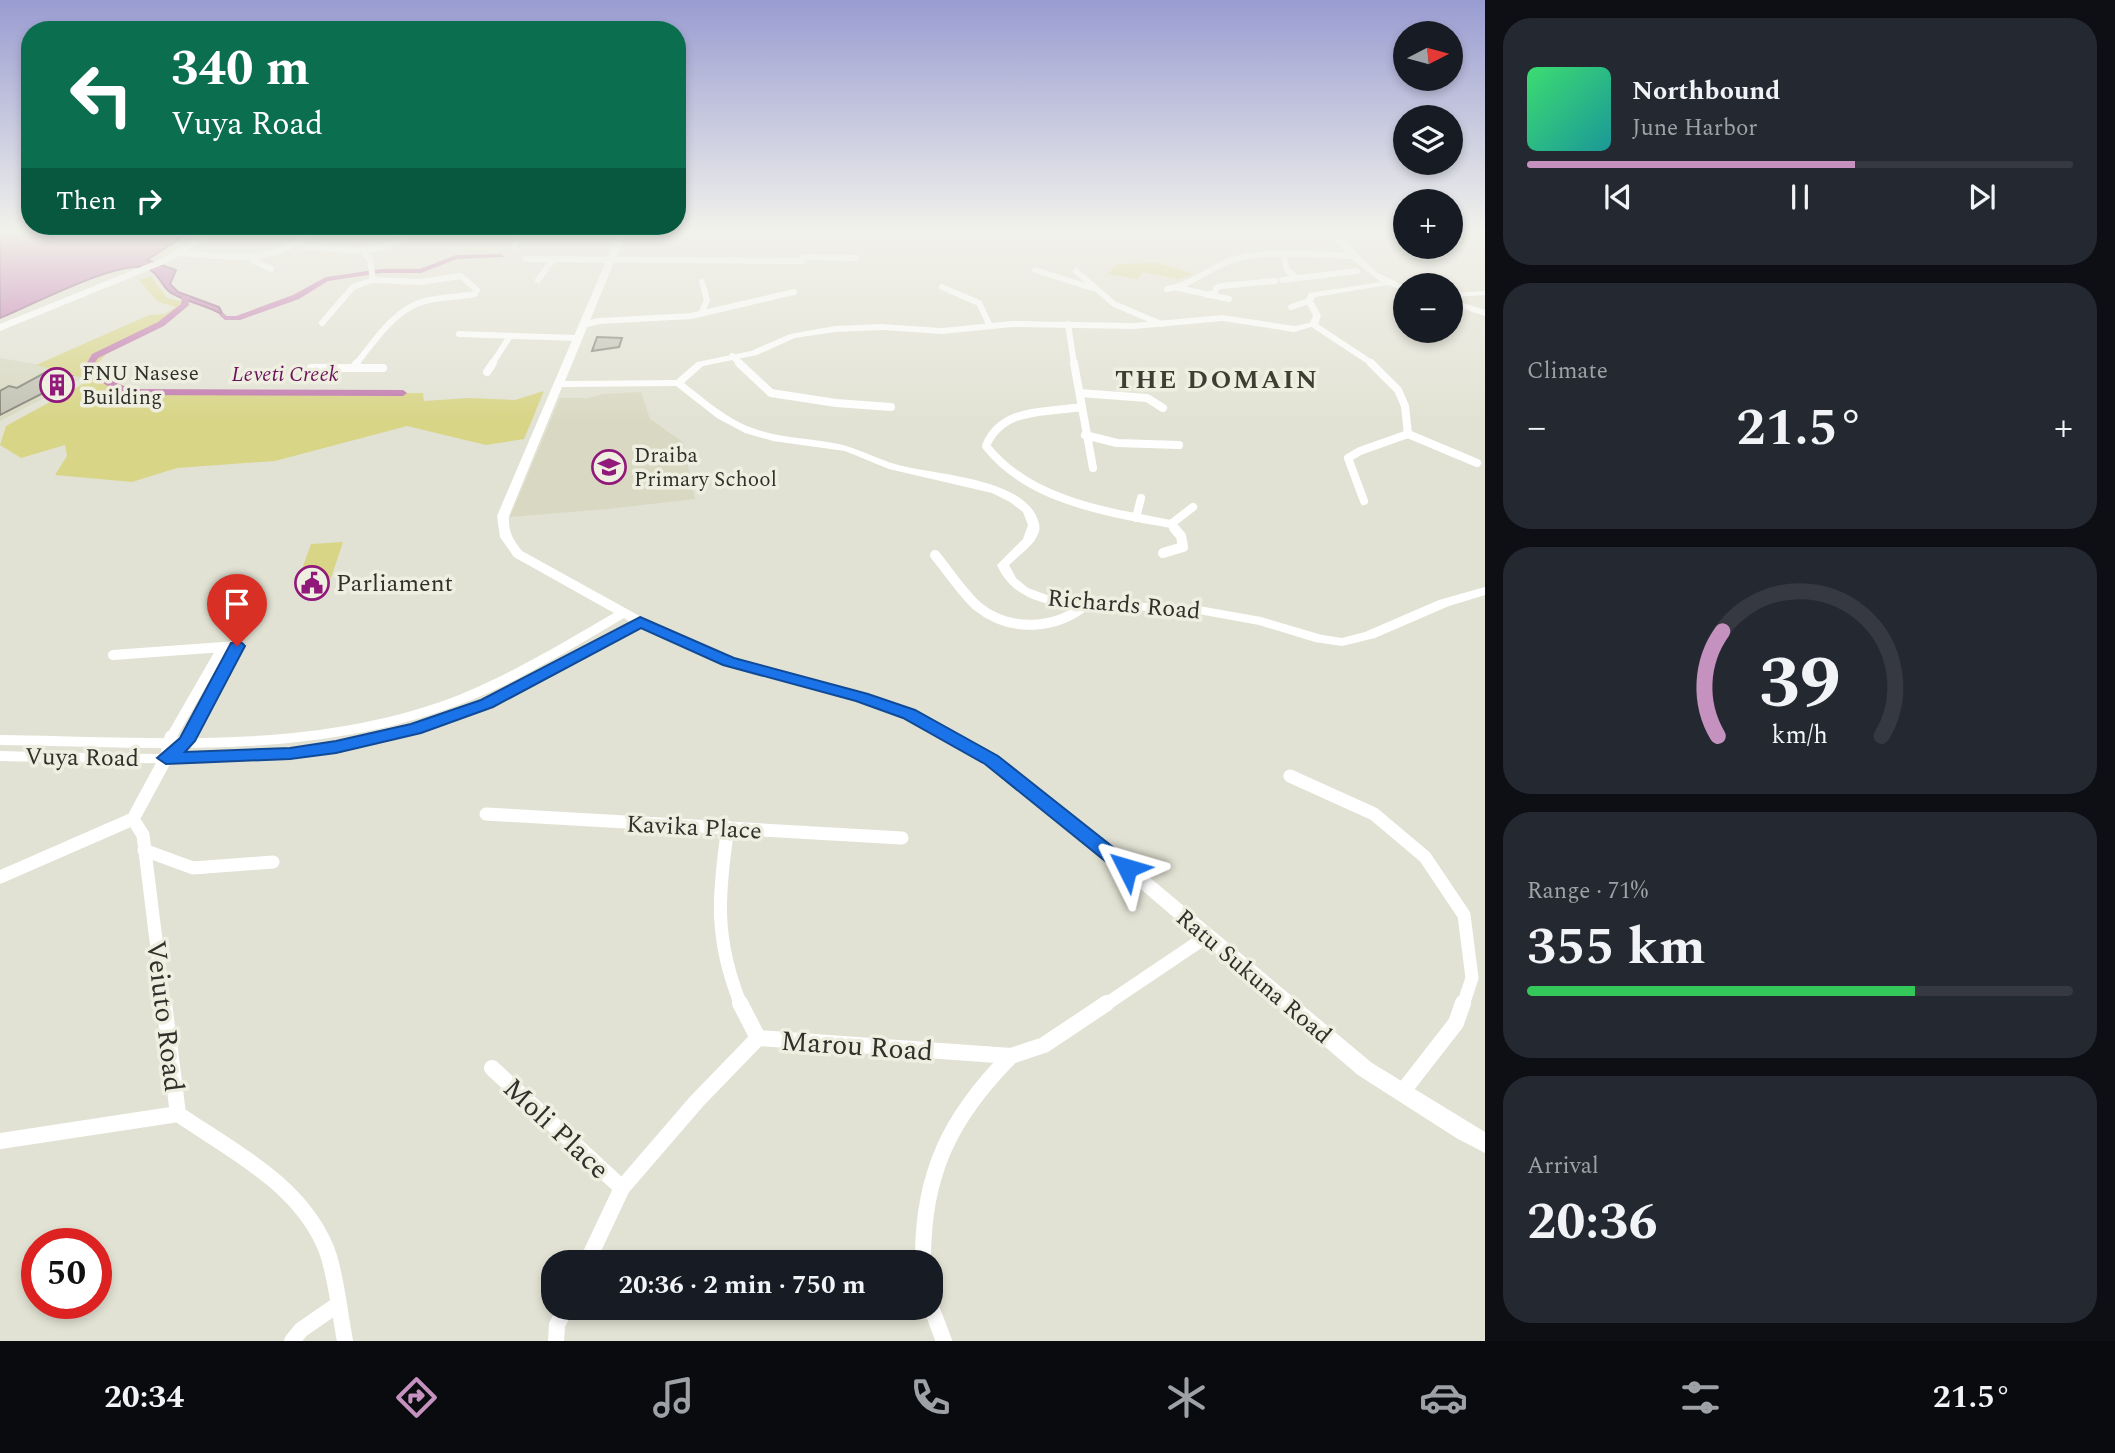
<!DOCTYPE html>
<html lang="en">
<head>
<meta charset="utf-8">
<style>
  :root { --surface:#171b24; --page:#242831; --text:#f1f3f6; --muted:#9ea1a6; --line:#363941; --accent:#c591be }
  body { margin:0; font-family:Spectral,serif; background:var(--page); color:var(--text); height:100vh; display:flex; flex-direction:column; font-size:26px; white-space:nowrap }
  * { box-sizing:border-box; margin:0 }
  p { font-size:23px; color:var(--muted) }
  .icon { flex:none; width:38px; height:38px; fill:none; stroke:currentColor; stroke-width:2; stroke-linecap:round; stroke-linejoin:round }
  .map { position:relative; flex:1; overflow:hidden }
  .side { display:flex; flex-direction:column; gap:18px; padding:18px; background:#0d0f14; width:630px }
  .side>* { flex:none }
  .top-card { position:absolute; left:21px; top:21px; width:665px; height:214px; border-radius:28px; box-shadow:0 4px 10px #0003; background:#0b6e4f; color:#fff; overflow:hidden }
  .needle { width:46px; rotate:84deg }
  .tools { position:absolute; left:1393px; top:21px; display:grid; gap:14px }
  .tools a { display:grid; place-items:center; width:70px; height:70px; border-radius:50%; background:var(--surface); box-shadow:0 4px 10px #0003; font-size:35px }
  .speed { position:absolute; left:21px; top:1228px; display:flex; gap:14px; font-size:35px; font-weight:700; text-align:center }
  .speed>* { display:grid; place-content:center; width:91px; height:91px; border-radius:50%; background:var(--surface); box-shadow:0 4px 10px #0003; line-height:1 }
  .speed .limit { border:10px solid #d22; background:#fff; color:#111 }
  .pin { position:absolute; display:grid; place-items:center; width:60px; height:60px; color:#fff; margin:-72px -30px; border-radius:50% 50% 50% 0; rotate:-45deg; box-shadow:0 0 7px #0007 }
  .pin .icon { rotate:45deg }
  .me { position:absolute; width:77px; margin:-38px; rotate:310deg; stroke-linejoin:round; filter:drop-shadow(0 0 5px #0008) }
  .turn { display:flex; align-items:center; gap:24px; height:147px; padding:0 35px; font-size:32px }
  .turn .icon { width:91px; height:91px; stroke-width:2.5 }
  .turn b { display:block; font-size:49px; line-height:60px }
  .then { display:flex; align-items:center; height:66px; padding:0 35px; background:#0003; gap:14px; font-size:26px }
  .big { font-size:52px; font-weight:700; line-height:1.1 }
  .side .widget { flex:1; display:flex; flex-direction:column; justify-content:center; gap:10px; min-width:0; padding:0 24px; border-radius:28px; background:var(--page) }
  .side .dial { align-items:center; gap:0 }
  .dial svg { height:182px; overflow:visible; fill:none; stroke:var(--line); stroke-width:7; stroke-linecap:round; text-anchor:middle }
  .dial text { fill:var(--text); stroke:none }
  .song { display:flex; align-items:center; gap:21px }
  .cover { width:84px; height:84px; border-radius:10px; background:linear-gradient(135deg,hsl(140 70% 55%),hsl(180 70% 35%)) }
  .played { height:7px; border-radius:4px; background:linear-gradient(90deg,var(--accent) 60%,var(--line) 60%) }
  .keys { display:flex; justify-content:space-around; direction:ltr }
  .heat { display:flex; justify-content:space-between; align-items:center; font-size:38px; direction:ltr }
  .charge { height:10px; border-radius:5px; background:linear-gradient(90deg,#34c759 71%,var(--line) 0) }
  .trip { position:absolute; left:541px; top:1250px; width:402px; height:70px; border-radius:28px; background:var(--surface); box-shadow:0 4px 10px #0003; font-weight:700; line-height:70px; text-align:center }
  .tabs { display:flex; height:112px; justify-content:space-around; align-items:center; background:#090b0e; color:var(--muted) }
  .tabs .icon { width:49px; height:49px }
  .tabs .current { color:var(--accent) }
  .tabs b { font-size:32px; color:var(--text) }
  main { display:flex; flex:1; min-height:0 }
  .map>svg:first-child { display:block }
  .built { fill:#d9d9c3 }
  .green { fill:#d8d587 }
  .water { fill:#c279ae; stroke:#966387; stroke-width:2 }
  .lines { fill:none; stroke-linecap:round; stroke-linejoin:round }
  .canal { fill:#c279ae; fill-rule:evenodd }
  .building { fill:#c2c2b4; stroke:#858578; stroke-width:2 }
  .street-far4 { stroke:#fff; stroke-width:6 }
  .street-far3 { stroke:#fff; stroke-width:8 }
  .street-far2 { stroke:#fff; stroke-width:10 }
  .street-far1 { stroke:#fff; stroke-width:13 }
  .street { stroke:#fff; stroke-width:16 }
  .secondary { fill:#fff; fill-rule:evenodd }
  .primary { fill:#fff; fill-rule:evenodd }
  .route { fill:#1a73e8; stroke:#114b97; stroke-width:2 }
  .labels { text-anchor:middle; stroke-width:7; stroke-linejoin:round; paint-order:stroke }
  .far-poi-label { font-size:21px; fill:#31312c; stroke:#efefe1; text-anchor:start }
  .far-water-label { font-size:21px; font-style:italic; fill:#6a1259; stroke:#efefe1 }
  .poi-label { font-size:24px; fill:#31312c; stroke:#efefe1; text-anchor:start }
  .street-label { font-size:24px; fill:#31312c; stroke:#efefe1 }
  .far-district-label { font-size:26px; font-weight:bold; letter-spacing:2px; fill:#3f3e33; stroke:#efefe1 }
  .near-street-label { font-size:28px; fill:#31312c; stroke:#efefe1 }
</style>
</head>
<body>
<main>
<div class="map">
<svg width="1485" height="1341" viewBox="0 0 1485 1341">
  <rect width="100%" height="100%" fill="#e2e2d4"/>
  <path class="built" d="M0,358l34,6 50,13 -84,44z
    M641,392l9,27 33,23 12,57 -87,10 -98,8 50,-119h28l15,-4z"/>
  <path class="green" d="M1158,263l36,11 -16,5 -35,-7 -5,7 -30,-5 9,-10z
    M151,276l16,22 24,6 -26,21 -57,27 -16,17 26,15 33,11 272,-2 1,8 45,-3 46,2 29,-9 -20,48 -38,6 -79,-19 -132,35 -98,7 -45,14 -77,-7 12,-19 -2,-11 -44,13 -21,-13 6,-19 84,-46 -54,-15 113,-50 16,-1 11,-7 -18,-5 -19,-22z
    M343,542l-12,36 -33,2 13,-36z"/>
  <path class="water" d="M0,233h188l-41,27 29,10 -6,14 8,8 41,15 4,8c-16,-10 -34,-12 -50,-21 -11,-5 -13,-21 -26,-26 -28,-9 -117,38 -147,50z"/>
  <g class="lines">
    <path class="canal" d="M501,254l3,2 -1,1 -46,2 -36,14h-40l-53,8 -29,18 -59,21h-15l-6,-5 4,-2 4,3h9l57,-21 33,-18 55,-8h39l36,-14z
      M182,296h6l1,9 -25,21 -66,32 -6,9 20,14 19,8 272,1 4,3 -4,3 -273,-1 -24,-10 -21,-15 -1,-2 8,-14 66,-32 23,-18z"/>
  </g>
  <path class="building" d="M597,337l25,1 -3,9 -27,4z
    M48,371l24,5 -15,15h-10l-47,24v-24l9,-5 8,2z"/>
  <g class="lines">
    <path class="street-far4" d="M300,246c40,3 79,12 113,-13
      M514,246l8,-13
      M181,253c47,3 87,13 127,-18
      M1284,256l3,14 9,7
      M525,259l277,2 1,-4 53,1
      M252,260l19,9
      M1035,270l57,18
      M1076,271l38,33 47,20
      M538,280l15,-21
      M1282,280l75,-9
      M942,287l37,16 11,23
      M1178,288l51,11
      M1167,289c25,-4 42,-21 65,-29 38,-11 82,-5 121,-4
      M1206,295l9,-2 1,-5 5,-2 54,-5
      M1291,307l18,-6
      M701,314l6,-14 -5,-18
      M322,323l31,-36 20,-7
      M1068,324l6,40
      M582,325l17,-4 92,-5 103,-24
      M1314,325l59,39
      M459,334l118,4
      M732,356l9,8
      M356,364c19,-23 38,-55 69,-63 16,-4 34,-4 50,-7l2,-4 -16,-14 -41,6 -47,-2 -3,-21 -5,-4
      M492,364l18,-28"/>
    <path class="street-far3" d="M357,363l-4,5h30
      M739,363l32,30 65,10 55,4
      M1074,363l19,105
      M1371,363l27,27 7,16 3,28 69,29
      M311,368h42
      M487,372l6,-9
      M1080,393l67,5 16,10
      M1081,407c-36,6 -79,0 -95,39 43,55 121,66 185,78l22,-17
      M1085,435l32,8 62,2
      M1364,501l-16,-43 12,-7 48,-17
      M1136,518l5,-20
      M1171,524l5,5"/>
    <path class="street-far2" d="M1163,553l20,-6 -2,-11 -7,-8
      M935,555c14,17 26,36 42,51 33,27 80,24 111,-3
      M113,655l124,-9 -50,93
      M170,739l53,-92"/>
    <path class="street-far1" d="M166,758l22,-21
      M1290,776l84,38 51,43 39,58 8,63 -9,27
      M486,814l416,24
      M728,827c-10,68 -14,112 13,178
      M144,850l49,18 80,-6
      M0,877l133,-58
      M164,1005l-21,-170 -10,-16 33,-61 5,-21
      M1105,1005l101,-68"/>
    <path class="street" d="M164,1003l14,111c54,37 120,69 147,132 10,22 15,69 20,95
      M740,1003l18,35
      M758,1038l253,18 33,-11 63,-42
      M492,1068l130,120
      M1403,1091l53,-68 7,-20
      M0,1141l178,-27
      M587,1262l35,-74 75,-87 61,-63
      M923,1262c-1,-87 27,-145 88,-206
      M931,1307l13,34
      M292,1341l9,-11 36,-25
      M556,1341l1,-16 9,-18"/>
    <path class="secondary" d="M618,233h8l-61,148 111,-1 21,-18 54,-11 39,-17 45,-8 47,-2 60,4 70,-7 122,2 89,-8 71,11 16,-3 3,-8 -8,-14 4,-8 72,-11 -27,-21 -25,-28h7l40,39 29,14v5l-17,-6 -73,12 -2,4 8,14 -3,10 -24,7 -71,-11 -89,8 -122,-2 -70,7 -60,-4 -47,2 -40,6 -38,17 -54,11 -19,17c22,17 44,37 71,46 25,9 52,9 78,14 24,4 43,16 65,22 38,10 131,13 141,59 4,16 -20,31 -30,41l7,13 12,10 27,10 144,8 62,11 61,18 20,3 23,-6 74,-32 46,-13v8l-36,11 -74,32 -33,8 -27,-4 -56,-17 -60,-11 -144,-8c-27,-7 -46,-15 -58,-41l26,-26 5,-14 -5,-13 -13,-10 -18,-9 -103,-24 -44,-18 -72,-10 -28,-8 -28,-15 -41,-32 -114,1 -53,129c-1,15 4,24 13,35l123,68 88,40 154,41 27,11 82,45 117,91 259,216 113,69v21l-27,-14 -100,-64 -257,-220 -115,-91 -82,-47 -27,-11 -154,-41 -83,-38c-63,35 -125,74 -194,96 -145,48 -296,41 -446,38v-10c146,3 299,13 439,-35 67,-24 129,-60 191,-94l-6,-4c-51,30 -101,61 -155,83 -152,61 -310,46 -469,44v-10c154,2 313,17 459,-40 54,-22 105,-53 155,-82l-100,-56 -14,-20 -3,-21z
      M1485,291v4l-34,2v-4z
      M1451,299l34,11v6l-34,-11z"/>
    <path class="primary" d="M205,233h11l-47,29 -169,69v-7l163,-66z"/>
  </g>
  <linearGradient id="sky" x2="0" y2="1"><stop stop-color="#999cd1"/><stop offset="0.55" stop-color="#f2f2ec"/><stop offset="1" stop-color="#f2f2ec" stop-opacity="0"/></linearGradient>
  <rect width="1485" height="421" fill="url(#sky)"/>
  <path class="route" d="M640,617l94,41 134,36 47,16 83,46 135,107 3,5 -3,5h-13l-135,-109 -82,-46 -47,-17 -133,-36 -82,-37 -148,79 -72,26 -85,20 -46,6 -124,5 -9,-6 23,-20 51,-95h11l3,3 -50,95 -10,11 105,-4 46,-7 75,-17 70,-24z"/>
  <defs>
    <g id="building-ring" transform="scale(1.75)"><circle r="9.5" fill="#efefe1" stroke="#901979" stroke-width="1.5"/><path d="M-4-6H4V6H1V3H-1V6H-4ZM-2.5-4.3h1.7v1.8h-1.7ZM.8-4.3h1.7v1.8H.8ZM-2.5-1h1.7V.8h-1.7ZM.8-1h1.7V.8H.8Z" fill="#901979"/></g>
    <g id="school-ring" transform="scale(1.75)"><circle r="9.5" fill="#efefe1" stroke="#901979" stroke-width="1.5"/><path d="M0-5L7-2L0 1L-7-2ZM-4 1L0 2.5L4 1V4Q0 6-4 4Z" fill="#901979"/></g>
    <g id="civic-ring" transform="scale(1.75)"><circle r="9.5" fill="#efefe1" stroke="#901979" stroke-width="1.5"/><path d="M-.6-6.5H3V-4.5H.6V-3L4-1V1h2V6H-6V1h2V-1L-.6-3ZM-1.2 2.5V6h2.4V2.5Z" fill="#901979"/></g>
  </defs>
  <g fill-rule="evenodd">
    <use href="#building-ring" x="57" y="385"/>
    <use href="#school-ring" x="609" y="467"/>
    <use href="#civic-ring" x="312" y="583"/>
  </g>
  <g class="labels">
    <g class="far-poi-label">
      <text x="82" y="380">FNU Nasese<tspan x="82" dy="24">Building</tspan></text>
      <text x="634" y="462">Draiba<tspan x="634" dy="24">Primary School</tspan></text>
    </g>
    <g class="far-water-label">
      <text x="285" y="381">Leveti Creek</text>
    </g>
    <g class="poi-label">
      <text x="336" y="591">Parliament</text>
    </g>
    <g class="street-label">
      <text transform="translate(1124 604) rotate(5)" y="8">Richards Road</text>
      <text transform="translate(82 757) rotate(1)" y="8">Vuya Road</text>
      <text transform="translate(694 827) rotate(3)" y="8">Kavika Place</text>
      <text transform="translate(1254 976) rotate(40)" y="8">Ratu Sukuna Road</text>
    </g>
    <g class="far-district-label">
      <text x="1217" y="388">THE DOMAIN</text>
    </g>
    <g class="near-street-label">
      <text transform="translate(166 1016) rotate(83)" y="10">Veiuto Road</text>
      <text transform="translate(857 1045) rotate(4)" y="10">Marou Road</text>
      <text transform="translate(557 1128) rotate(43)" y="10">Moli Place</text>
    </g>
  </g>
</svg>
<div class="tools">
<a><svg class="needle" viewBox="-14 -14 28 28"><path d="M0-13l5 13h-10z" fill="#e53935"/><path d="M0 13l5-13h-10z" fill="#9ea1a6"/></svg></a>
<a><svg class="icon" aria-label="layers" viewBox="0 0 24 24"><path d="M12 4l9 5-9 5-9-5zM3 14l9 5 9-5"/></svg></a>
<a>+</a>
<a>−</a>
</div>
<div class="speed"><div class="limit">50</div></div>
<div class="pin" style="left:237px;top:646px;background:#d93025"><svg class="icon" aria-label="arrive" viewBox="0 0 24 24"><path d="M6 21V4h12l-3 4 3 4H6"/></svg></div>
<svg class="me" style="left:1127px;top:868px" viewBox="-20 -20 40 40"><path d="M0-17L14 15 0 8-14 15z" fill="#1a73e8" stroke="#fff" stroke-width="4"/></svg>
<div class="trip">20:36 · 2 min · 750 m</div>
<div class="top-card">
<div class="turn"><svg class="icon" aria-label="left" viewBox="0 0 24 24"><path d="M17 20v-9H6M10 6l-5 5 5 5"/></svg><div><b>340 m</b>Vuya Road</div></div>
<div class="then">Then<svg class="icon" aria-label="right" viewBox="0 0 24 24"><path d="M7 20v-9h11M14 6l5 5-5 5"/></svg></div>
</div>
</div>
<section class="side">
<div class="widget">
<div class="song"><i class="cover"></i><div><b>Northbound</b><p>June Harbor</p></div></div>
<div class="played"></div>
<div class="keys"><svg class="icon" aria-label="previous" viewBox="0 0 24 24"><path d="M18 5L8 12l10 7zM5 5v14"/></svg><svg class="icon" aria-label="pause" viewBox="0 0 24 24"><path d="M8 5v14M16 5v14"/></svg><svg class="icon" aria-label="next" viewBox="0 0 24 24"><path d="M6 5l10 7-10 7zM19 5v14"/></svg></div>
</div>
<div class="widget"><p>Climate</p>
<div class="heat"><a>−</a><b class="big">21.5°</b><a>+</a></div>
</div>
<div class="widget dial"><svg viewBox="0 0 100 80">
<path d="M14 69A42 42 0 1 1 86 69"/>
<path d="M14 69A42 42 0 0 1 16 23" stroke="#c591be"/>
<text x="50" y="56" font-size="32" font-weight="700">39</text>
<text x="50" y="72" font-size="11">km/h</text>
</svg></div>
<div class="widget"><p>Range · 71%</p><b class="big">355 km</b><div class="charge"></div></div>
<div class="widget"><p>Arrival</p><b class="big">20:36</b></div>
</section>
</main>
<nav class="tabs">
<b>20:34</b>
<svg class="icon current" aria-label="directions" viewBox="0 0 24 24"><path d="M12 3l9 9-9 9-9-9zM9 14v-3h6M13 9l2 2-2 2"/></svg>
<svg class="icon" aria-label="music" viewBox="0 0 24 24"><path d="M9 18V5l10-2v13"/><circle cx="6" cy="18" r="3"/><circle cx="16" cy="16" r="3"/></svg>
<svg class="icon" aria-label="phone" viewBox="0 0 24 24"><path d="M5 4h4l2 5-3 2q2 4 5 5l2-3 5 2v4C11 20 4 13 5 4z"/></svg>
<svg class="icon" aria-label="climate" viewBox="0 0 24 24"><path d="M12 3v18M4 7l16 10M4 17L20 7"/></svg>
<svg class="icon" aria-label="car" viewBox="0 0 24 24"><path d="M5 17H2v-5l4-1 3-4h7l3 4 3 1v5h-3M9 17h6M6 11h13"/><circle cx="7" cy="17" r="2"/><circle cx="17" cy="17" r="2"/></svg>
<svg class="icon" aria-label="filters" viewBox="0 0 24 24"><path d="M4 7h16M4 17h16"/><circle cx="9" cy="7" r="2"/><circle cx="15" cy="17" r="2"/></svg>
<b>21.5°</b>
</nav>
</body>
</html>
